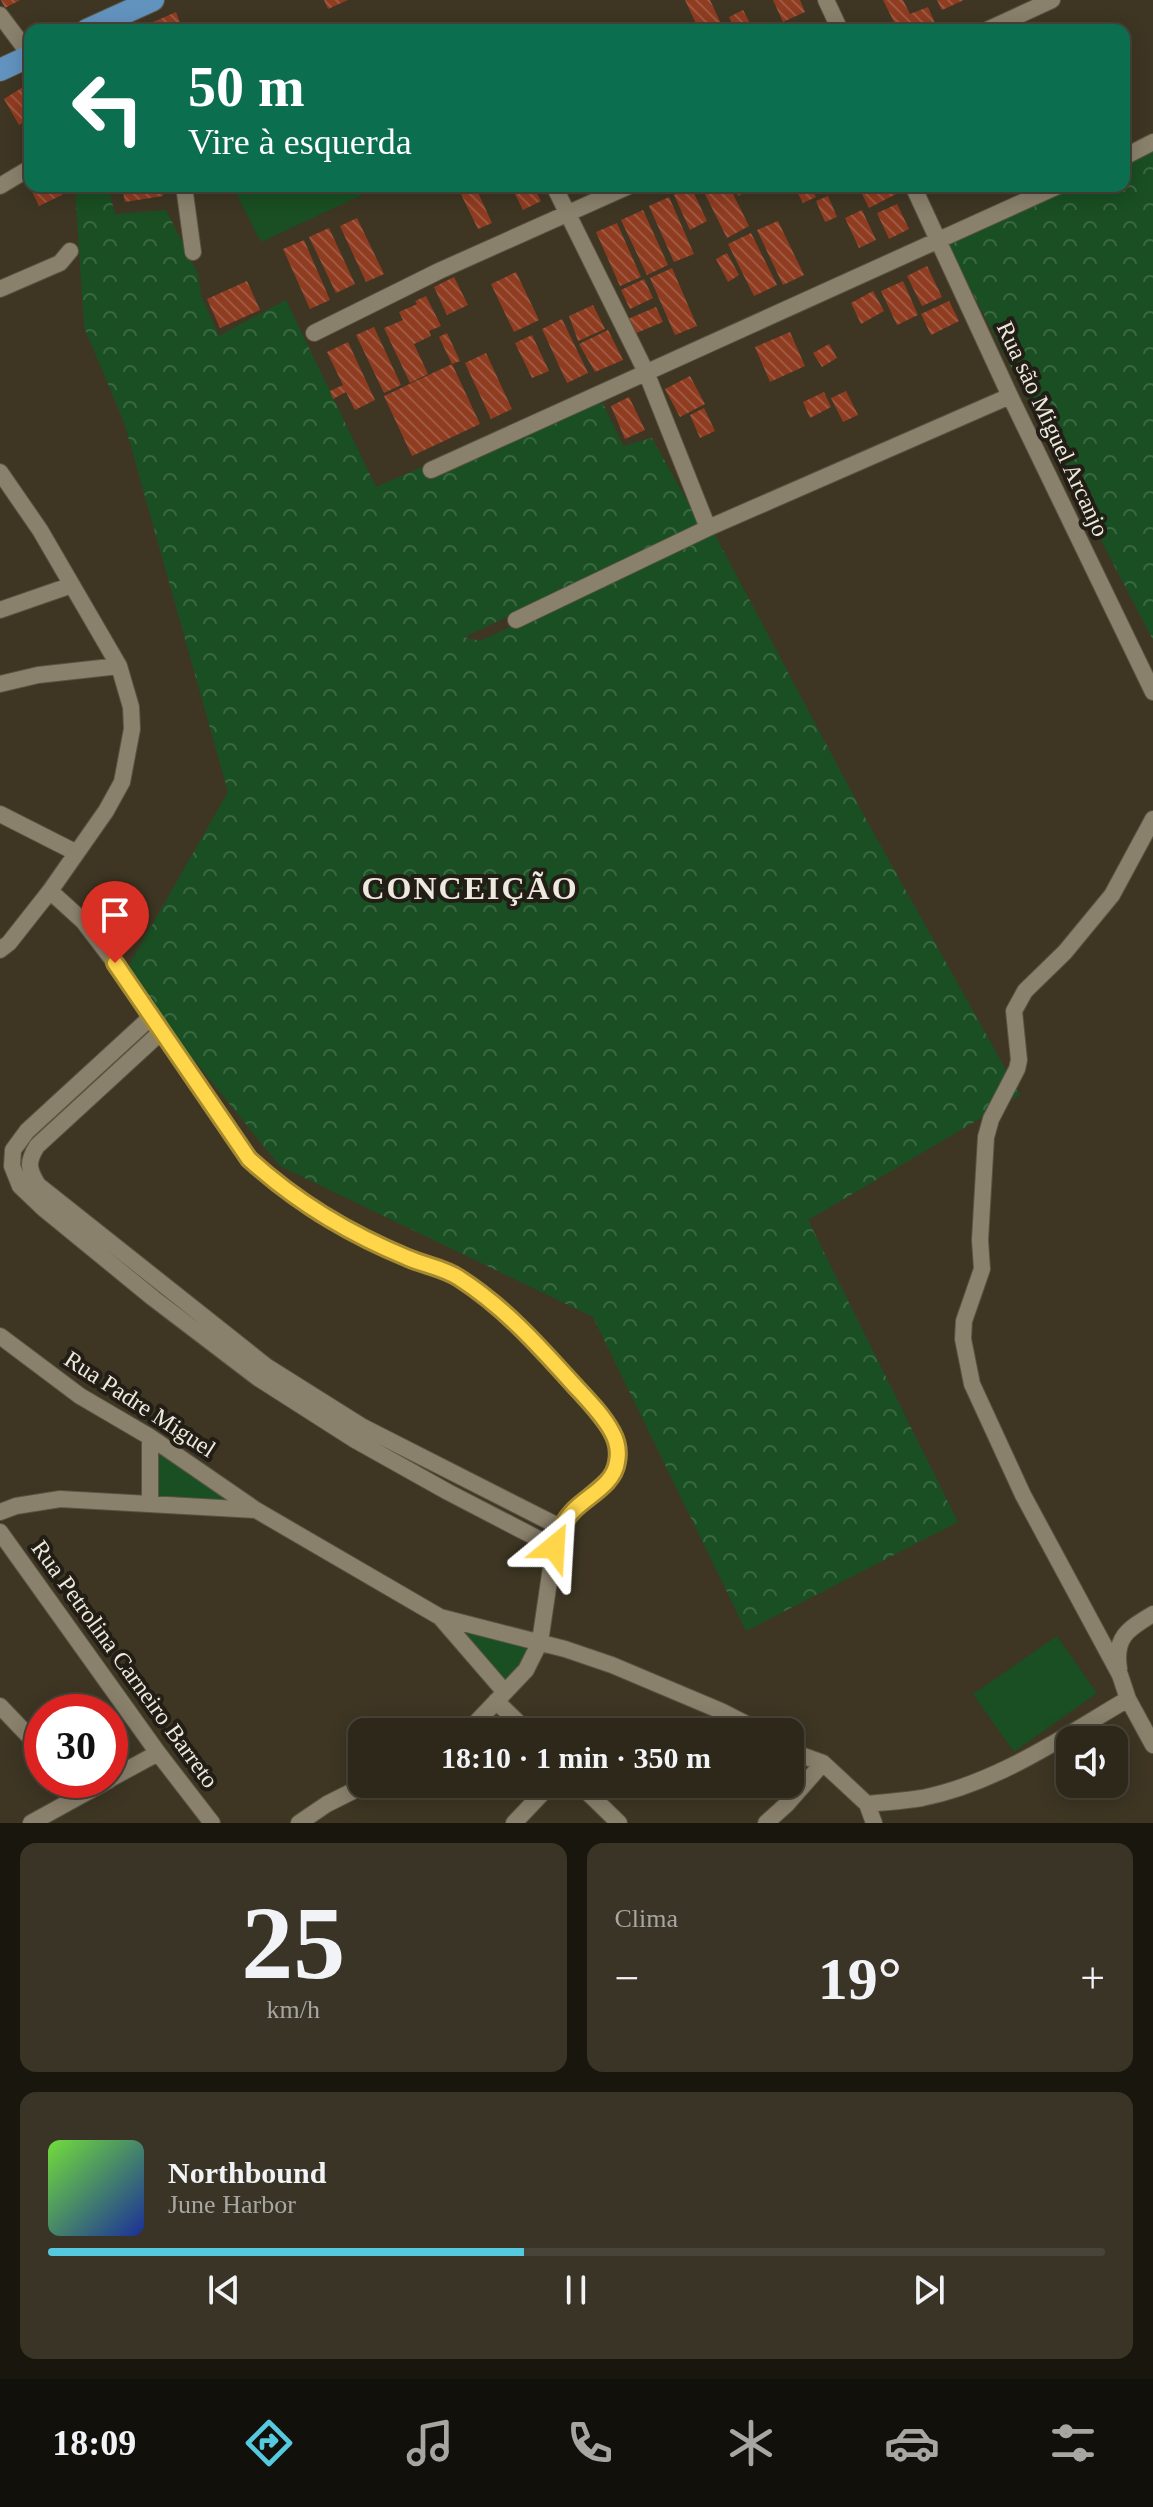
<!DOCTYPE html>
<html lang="pt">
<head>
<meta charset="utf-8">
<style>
  :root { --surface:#2e281a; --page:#3a3427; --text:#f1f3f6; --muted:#a7a6a2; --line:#494439; --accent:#55cadf }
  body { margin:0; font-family:Georgia,serif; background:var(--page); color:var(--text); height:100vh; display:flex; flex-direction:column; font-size:30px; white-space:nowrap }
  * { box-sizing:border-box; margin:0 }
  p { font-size:26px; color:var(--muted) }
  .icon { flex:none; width:44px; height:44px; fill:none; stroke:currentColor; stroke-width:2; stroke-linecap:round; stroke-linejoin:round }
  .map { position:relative; height:1823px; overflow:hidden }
  .details { display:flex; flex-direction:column; gap:20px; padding:20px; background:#19160e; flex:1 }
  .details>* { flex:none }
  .guide { position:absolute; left:24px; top:24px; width:1106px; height:168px; border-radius:16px; box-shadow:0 4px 20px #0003,0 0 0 2px var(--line); background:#0b6e4f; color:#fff; overflow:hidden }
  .fabs { position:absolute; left:1056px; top:1726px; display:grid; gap:16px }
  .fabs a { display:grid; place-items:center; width:72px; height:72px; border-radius:16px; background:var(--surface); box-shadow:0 4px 20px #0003,0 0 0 2px var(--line); font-size:40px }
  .speed { position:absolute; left:24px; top:1694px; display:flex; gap:16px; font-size:40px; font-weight:700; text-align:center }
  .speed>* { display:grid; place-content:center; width:104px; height:104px; border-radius:50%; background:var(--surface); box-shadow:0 4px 20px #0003,0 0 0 2px var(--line); line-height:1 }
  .speed .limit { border:12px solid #d22; background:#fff; color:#111 }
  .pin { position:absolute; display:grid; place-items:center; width:68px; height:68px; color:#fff; margin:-82px -34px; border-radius:50% 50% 50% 0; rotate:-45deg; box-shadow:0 0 8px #0007 }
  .pin .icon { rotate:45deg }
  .me { position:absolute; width:88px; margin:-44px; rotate:27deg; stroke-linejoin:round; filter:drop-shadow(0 0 6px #0008) }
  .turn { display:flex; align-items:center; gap:28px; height:168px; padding:0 32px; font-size:36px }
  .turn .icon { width:104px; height:104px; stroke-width:2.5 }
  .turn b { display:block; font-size:56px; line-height:68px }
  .big { font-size:60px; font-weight:800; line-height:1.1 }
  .details .tile { flex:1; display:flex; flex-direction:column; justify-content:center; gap:12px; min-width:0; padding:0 28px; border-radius:16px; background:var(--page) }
  .details .dial { align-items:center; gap:0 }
  .dial b { font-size:104px; line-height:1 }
  .song { display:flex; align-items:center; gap:24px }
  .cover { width:96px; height:96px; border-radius:12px; background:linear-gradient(135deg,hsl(100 70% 55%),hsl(230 70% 35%)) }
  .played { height:8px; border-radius:4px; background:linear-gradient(90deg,var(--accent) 45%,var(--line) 45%) }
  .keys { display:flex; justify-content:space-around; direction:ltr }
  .heat { display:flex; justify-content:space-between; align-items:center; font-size:44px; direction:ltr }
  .details .tiles { flex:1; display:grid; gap:20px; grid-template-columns:1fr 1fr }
  .tile:last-child { grid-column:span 2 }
  .trip { position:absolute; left:348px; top:1718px; width:456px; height:80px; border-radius:16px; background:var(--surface); box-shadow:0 4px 20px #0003,0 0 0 2px var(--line); font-weight:800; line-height:80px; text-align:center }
  .tabs { display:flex; height:128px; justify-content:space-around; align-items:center; background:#12100a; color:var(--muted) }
  .tabs .icon { width:56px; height:56px }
  .tabs .active { color:var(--accent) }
  .tabs b { font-size:36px; color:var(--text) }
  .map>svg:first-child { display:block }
  .forest { fill:url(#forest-crowns) }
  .park { fill:#194f22 }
  .building { fill:url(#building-back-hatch) }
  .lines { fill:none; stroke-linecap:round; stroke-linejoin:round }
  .minor-casing { stroke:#595342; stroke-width:18 }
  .primary-casing { stroke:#595342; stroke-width:24 }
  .minor { stroke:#8a816c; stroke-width:16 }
  .primary { stroke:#6293bf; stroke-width:22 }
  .route-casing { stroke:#a68a30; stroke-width:20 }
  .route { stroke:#ffd54a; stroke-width:14 }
  .labels { text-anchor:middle; stroke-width:8; stroke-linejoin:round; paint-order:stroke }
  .street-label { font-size:24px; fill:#eee9de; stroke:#221e16 }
  .district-label { font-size:32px; font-weight:bold; letter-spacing:2px; fill:#eee9de; stroke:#221e16 }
</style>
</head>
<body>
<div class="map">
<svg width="1153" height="1823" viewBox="0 0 1153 1823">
  <defs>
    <pattern id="forest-crowns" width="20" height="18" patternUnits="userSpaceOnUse" patternTransform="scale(2)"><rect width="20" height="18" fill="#194f22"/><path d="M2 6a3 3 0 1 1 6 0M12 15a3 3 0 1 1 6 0" fill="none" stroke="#3b6842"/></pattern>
    <pattern id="building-back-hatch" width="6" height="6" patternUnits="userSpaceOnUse" patternTransform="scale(2)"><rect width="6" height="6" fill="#8f3c21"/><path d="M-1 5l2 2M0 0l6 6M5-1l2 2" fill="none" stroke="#9f5841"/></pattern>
  </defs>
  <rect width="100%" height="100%" fill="#3e3623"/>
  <path class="forest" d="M1153,136v504l-213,-410 100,-44h84v-37z
    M75,186h33l7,28 51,-4 32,64 3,22 18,40 67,-36 90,187 221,-96 26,55 29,-8 49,88 -237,111 16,4 234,-108 153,288 153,274 -212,125 150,302 -212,109 -153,-314 -313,-151 -156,-192 104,-182 -104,-370 -40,-95z"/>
  <path class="park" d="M232,186h149l-120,56z
    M152,1442l99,63 -110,3z
    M453,1626l79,18 -8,22 -19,22z
    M1057,1636l40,57 -83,59 -41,-58z"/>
  <path class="building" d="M1,0h19l-15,8z
    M324,0h24l-20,9z
    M685,0h25l14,30h-25z
    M773,0h27l5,12 -22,10z
    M883,0h20l7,14 18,-7 10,23h-21l-3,-7 -16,7z
    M937,0h27l-22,10z
    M743,10l9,17 2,3h-19l-6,-13z
    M176,12l7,18h-48z
    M23,87l7,12v19l-11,7 -15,-26z
    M30,177v9h27l5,9 -23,11 -13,-27z
    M122,186h40l1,10 -38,6z
    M457,186h18l17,37 -14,6z
    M511,186h22l8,15 -18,9z
    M701,186h28l20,40 -22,12z
    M734,186h25l-21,10z
    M794,186h16l6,11 -13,6z
    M858,186h39l3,6 -31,16z
    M691,187l16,34 -17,9 -16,-35z
    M828,196l9,21 -12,5 -9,-21z
    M669,197l25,57 -20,8 -25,-56z
    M897,204l12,25 -20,10 -12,-26z
    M643,210l25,55 -21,10 -26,-55z
    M862,210l14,30 -17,8 -14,-30z
    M357,218l27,56 -18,8 -26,-56z
    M778,221l26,54 -21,10 -26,-55z
    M617,223l24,54 -21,9 -24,-54z
    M329,228l26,56 -19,9 -27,-56z
    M751,233l26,52 -23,11 -26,-52z
    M304,240l26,60 -20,9 -27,-60z
    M727,253l12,22 -11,7 -12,-23z
    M927,266l15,31 -20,9 -15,-30z
    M672,268l25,58 -22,9 -25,-57z
    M516,272l23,48 -25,12 -23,-48z
    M454,277l14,28 -21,10 -13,-28z
    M644,279l9,19 -23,11 -9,-19z
    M247,281l13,29 -40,18 -13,-29z
    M903,281l15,34 -21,10 -16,-34z
    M873,291l11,20 -23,13 -10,-21z
    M426,296l15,30 -12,5 2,5 -17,8 14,30 -18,9 -26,-55 19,-8 -4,-8 18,-8 -2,-3z
    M949,301l10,20 -28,14 -10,-21z
    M593,305l12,24 -27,12 -9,-25z
    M656,307l7,15 -29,12 -6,-15z
    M562,319l26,54 -21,10 -25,-54z
    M374,327l27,58 -17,8 -28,-58z
    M608,330l15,30 -28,12 -16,-28z
    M790,332l15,34 -35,16 -15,-35z
    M447,333l13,28 -8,3 -13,-27z
    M532,335l17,36 -17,7 -17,-35z
    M348,342l27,58 -20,10 -9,-18 -13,7 -3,-8 13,-6 -16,-33z
    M829,344l8,14 -15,9 -9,-14z
    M486,353l26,56 -21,10 -26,-56z
    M452,364l28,60 -68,32 -28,-60z
    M690,376l15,28 -25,13 -15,-28z
    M846,391l12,24 -15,7 -12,-24z
    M824,392l7,15 -21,11 -7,-16z
    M629,397l16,33 -20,9 -14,-33z
    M704,408l11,23 -15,7 -10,-23z"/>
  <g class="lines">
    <g class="minor-casing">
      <path id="minor" d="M826,0l14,30
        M0,15l30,40
        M987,30l65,-30
        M1124,157l29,-15
        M0,186l30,-18
        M184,186l9,66
        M554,186l92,186 62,156
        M913,186l97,210 143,296
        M0,289l60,-26 10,-12
        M314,333l125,-62 190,-85
        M431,470l627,-284
        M0,472l40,58 79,136 12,41 1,22 -10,53 -16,29 -56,80 -41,52 -9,7
        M0,610l72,-25
        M516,620l192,-92 302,-132
        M0,684l38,-9 81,-9
        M0,814l75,38
        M1153,819l-41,76 -47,57 -40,39 -11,20 5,49 -2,9 -26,50 -5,18 -6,103 2,29 -18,52 -1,18 9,45 51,111 97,180 8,24 25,46
        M50,891l33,30 32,42 134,196 28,25 42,30 88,44 48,17 41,29 34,33 62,69 20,26 6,16v13l-4,13 -40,36 -14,17 -6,20 -14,95 -14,28 -59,62
        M151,1017l-124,114 -14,19 -1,16 8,20 23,22 110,90 105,80 97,62 93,52 106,55
        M161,1032l-124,114c-10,16 -9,23 1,39l228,181 97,61 197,100
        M0,1336l80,60 70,41 106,73 184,107 125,32 47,16 109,46 41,21
        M150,1437v66
        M0,1512l16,-6 44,-7 196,11
        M0,1532l158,221 54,70
        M440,1617l64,74
        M1119,1669c-5,-32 9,-40 34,-55
        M496,1701l32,31
        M0,1706l42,44
        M790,1751l33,12 44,41 7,19
        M110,1779l48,-26
        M69,1780l13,14
        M579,1784l40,39
        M867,1804c18,-2 37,-3 55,-6 75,-15 141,-61 206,-99
        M31,1823l78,-43
        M299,1823l28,-19 40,-20
        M514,1823l37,-39
        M766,1823l21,-19 36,-41"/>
    </g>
    <g class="primary-casing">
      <path id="primary" d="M87,30l66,-30
        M0,70l30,-14"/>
    </g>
    <use href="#minor" class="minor"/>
    <use href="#primary" class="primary"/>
  </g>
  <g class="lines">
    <g class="route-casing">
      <path id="route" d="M115,963l134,196c47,43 100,75 159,99 16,7 36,10 51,20 45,29 79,67 115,107 13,14 29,30 38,47 5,9 7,20 5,30 -3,22 -28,33 -43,48 -11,11 -15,22 -20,37"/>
    </g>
    <use href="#route" class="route"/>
  </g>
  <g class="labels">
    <g class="street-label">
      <text transform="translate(1053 429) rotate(65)" y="8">Rua são Miguel Arcanjo</text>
      <text transform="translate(140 1404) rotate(33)" y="8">Rua Padre Miguel</text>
      <text transform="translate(125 1664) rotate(54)" y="8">Rua Petrolina Carneiro Barreto</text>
    </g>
    <g class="district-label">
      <text x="470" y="899">CONCEIÇÃO</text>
    </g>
  </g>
</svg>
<div class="fabs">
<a><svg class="icon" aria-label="sound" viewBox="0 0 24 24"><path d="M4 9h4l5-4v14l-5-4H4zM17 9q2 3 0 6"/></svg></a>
</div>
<div class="speed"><div class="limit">30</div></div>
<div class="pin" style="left:115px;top:963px;background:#d93025"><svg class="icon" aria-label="arrive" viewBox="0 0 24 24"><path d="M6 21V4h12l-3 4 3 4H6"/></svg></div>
<svg class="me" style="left:554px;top:1547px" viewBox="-20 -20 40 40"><path d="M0-17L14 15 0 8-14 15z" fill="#ffd54a" stroke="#fff" stroke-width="4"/></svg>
<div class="trip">18:10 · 1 min · 350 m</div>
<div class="guide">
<div class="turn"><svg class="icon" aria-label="left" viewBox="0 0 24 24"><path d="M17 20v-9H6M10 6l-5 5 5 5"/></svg><div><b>50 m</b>Vire à esquerda</div></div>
</div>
</div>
<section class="details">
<div class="tiles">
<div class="tile dial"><b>25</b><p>km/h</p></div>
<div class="tile"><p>Clima</p>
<div class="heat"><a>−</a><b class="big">19°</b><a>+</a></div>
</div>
<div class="tile">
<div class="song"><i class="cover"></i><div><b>Northbound</b><p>June Harbor</p></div></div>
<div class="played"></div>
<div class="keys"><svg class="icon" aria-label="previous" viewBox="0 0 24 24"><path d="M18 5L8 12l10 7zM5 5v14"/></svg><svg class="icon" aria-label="pause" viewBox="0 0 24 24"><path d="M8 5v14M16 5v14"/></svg><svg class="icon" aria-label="next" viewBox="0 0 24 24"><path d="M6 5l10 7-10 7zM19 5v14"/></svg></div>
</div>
</div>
</section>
<nav class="tabs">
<b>18:09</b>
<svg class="icon active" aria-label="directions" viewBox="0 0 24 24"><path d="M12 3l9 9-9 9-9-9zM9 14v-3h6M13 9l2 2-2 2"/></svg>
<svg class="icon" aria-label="music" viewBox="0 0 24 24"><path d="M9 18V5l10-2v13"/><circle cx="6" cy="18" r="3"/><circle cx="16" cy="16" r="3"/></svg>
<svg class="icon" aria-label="phone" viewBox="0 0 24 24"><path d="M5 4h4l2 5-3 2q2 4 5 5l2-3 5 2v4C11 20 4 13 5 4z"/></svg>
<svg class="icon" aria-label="climate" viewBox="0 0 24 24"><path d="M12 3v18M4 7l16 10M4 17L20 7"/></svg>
<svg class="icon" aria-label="car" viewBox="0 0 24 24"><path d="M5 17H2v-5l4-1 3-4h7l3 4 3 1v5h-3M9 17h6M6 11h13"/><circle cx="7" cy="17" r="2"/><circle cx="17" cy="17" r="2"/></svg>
<svg class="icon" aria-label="filters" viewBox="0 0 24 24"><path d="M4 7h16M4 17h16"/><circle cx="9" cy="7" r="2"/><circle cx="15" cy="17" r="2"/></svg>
</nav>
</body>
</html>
